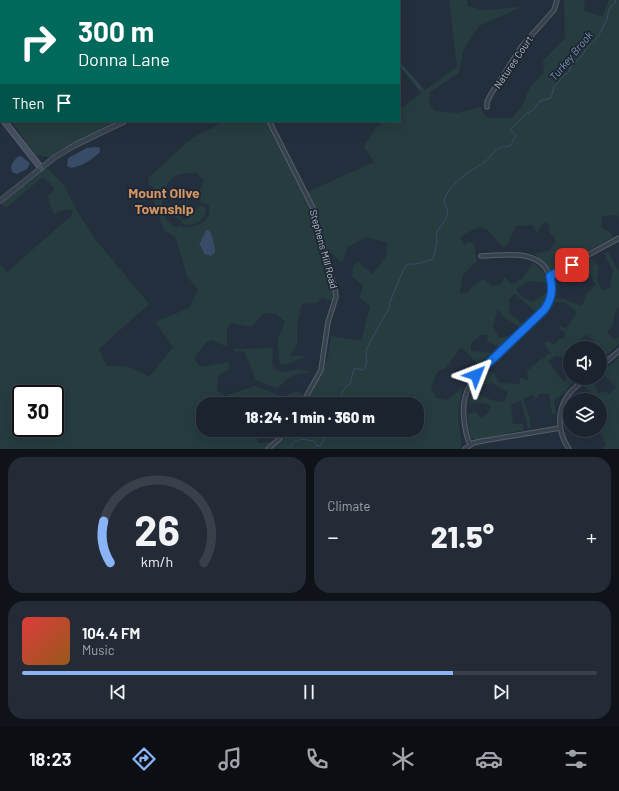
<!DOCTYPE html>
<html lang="en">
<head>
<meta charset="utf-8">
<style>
  :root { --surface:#1b232e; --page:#242b36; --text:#f1f3f6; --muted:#a0a4aa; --line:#39404a; --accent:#8ab4f8 }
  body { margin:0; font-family:Barlow,sans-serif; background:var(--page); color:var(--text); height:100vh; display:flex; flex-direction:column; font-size:15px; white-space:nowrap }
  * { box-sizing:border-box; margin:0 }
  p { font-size:13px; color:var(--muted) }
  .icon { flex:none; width:22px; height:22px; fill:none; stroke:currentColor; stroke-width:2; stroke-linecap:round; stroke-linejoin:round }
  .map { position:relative; height:449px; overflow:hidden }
  .sheet { display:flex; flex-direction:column; gap:8px; padding:8px; background:#0f1319; flex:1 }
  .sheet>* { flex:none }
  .hud { position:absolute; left:0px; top:0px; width:400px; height:122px; box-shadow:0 4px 16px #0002,0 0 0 1px var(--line); background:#00695c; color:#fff; overflow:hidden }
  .tools { position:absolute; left:563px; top:341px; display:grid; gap:8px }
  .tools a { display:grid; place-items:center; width:44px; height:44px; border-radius:50%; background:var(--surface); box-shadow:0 4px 16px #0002,0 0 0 1px var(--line); font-size:20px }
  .speed { position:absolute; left:12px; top:385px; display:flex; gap:8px; font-size:20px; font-weight:700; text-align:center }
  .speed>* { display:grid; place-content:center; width:52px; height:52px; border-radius:50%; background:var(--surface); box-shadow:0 4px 16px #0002,0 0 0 1px var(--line); line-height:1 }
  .speed .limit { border:2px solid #111; border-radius:6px; background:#fff; color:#111 }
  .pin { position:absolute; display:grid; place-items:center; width:34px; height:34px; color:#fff; margin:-17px; border-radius:8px; box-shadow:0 2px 6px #0006 }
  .me { position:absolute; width:44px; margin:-22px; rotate:45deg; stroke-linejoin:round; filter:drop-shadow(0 0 3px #0008) }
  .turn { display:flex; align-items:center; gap:14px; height:84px; padding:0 12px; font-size:18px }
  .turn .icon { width:52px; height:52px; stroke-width:2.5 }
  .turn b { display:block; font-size:28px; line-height:34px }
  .then { display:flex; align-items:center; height:38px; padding:0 12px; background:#0003; gap:8px; font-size:15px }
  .big { font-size:30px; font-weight:800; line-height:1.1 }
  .sheet .tile { flex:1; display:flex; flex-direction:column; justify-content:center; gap:6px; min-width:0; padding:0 14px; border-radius:16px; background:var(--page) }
  .sheet .dial { align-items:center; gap:0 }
  .dial svg { height:104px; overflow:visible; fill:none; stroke:var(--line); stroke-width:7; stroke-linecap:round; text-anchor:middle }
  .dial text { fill:var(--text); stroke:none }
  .song { display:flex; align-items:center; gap:12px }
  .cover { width:48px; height:48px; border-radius:6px; background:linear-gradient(135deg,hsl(0 70% 55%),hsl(30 70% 35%)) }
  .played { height:4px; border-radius:2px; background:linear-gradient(90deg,var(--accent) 75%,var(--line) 75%) }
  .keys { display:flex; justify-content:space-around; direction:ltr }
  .heat { display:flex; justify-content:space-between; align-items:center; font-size:22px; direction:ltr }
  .sheet .tiles { flex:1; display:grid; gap:8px; grid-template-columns:1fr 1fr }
  .tile:last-child { grid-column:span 2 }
  .trip { position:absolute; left:196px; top:397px; width:228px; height:40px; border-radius:16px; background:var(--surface); box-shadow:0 4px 16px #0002,0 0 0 1px var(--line); font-weight:800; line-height:40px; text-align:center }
  .dock { display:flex; height:64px; justify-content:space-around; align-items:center; background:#0b0e12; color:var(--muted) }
  .dock .icon { width:28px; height:28px }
  .dock .on { color:var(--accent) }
  .dock b { font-size:18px; color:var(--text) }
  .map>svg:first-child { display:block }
  .green { fill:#263c3f; fill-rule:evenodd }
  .water { fill:#394c67 }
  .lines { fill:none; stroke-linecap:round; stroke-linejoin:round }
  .stream { stroke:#394c67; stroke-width:1 }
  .minor-casing { stroke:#565f6c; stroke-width:5.5 }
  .tertiary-casing { stroke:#565f6c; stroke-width:6 }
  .secondary-casing { stroke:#565f6c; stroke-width:7 }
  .minor { stroke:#38414e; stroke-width:3.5 }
  .tertiary { stroke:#38414e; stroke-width:4.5 }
  .secondary { stroke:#465061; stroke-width:5 }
  .route-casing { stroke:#114b97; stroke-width:10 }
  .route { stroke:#1a73e8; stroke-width:7 }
  .labels { text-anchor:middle; stroke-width:3.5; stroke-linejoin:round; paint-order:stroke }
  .street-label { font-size:10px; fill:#b4bcc9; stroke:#1d2633 }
  .water-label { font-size:11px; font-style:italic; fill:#7c92b1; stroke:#1d2633 }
  .district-label { font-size:14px; font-weight:bold; fill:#d59563; stroke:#1d2633 }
</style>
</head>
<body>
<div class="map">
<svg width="619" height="449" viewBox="0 0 619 449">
  <rect width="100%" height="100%" fill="#242f3e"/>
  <path class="green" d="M0,0h192v1h-191v106z
    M449,0h18l1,6 15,4 38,-3 -42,19 -16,25 -4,22 -29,19 -1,11 6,8 22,2 24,-6 2,6 5,5h24l11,-13 6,-16 15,-17 -1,-11 22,-23 -1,-38h21l-2,10 19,7 7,-17h10v221l-1,-6 -16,1 -1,11 11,7 1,3 -62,34 -6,-8 -11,-9 15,-3 6,-9v-5l-5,-4 -1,-8 -5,-3 -7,12 -2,-6 -3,-3 -16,1 -9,19 -4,2 -16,-17 -7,-3 -14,6 -6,5 5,7 3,-3 6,1 3,18 -14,14 -3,18 8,-1 4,-6 11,-7 9,7 9,-2 3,-7 8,7 10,-5 11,-16 11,9 3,11 -18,-2 -13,8 6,8 11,5 13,-9 -1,10 -9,9 -21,-18 -6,5 1,15 13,10 -2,4 -19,-12 -3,-6 -2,1 -4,16 6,11 10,-2 -9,11 -13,-5 1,-7h-7l-10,8v8l21,2 -14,11 -17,-17 -15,21 -8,3 -7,16 5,11 11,2 15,-12 -4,28 4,31 -1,2h-191l7,-6 11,-13h129v-26h-113l17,-29 7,-18 3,-21 30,5 9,-35 -11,-9 4,-11 -11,-10 1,-10 5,-4 14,12 14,-17 2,-14 -22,-6 -18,10 -6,16 -11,-10 -3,2 -2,-1 -9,-44 -10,-18 67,-30 -10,-15 12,-20 8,-6h15v-11l22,-17 -22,-27v-6l26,30 32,-23z
    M11,121h106l-58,29 -10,7 -13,-2z
    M225,121h43l44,90 7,36 14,45v10l-11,-5 -5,6 -15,1 -5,21v19l-7,11 15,2 -18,7 -7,1 -2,-18v-8l7,-17 -8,-8 -13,-1 -13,14 -21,-4 -3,6v18l-15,-7 -6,2 -11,16 1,4 5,5 28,-5v7l-11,7 -1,15 8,5 30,-10 28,11 14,-6 7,5 -5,8h-96v26h80h-13l-12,5 -1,8 17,-1 -9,7h-265v-185l7,8 65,-57v-5c-7,-2 -12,1 -18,5l-7,-18 8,-8 -7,-8 -5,-4 -37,31 -5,-4 46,-36 17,17 13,26 18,28 54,65 -50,45 8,17c17,0 27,0 42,11l24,-30 -18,-25 34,-14 9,-18 -12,-15 -3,-14 -8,-24 -11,-7 -11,-32 3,-1 7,2c-3,13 3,23 14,29l2,-2c13,5 37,-5 29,-22l-7,-2 -4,-9 1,-1 1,2 1,-1v-3l4,-8 -2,-4 -4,-2 1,-2c-13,-3 -32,0 -33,16l-2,1 -10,-2 -2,-3 -3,-1 -1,-7 44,-40zM21,394h34v34h-34z
    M200,205l6,3c2,12 -16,21 -25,15l1,-2 -7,-4 3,-4 3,5 5,2z
    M608,252l11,20v35l-5,9 -1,9 -6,8 8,7 4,-4v8l-19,16v-7l2,-3 -15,-16 -25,23 -6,-1 -8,5 16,21 6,-6v2h5c-6,9 -11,17 -21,22l2,14h-4l-3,-20 -6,-1 -5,2 -2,5 -4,-5 -9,4 7,19 1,9 -3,1 -7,-28 -10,5 2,19h10v6l-48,10 -5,-4 -3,-22 9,-2 4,6 7,-4 4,-8 -7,-3 -15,1 4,-17c10,11 17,14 31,15l4,-10 -16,-9 -11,2 4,-14 9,2 5,10 21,1v-6l8,2 -1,-9 13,-11 5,-2 1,-4h5l-7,-11 5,-2 5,4 5,-6h5l1,-7 -6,-3 1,-3 6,3 11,-17 -13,-10h-10l1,-3h9l18,7 5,-13 9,-8 -11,-22 6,-5 8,9 -2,12 5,11 8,-2 3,-17 -9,-17z
    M273,348l-1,15 3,7 8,2 17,-3 10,4 -13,1 -12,6 -1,3 -8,5 -20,-8 -12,-29 -8,1 -2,-3z
    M619,357v92h-17l4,-5 -6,-11 -7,3 -6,-2 1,-4h12v-28h2l-5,-6 -4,-1 -8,-8 8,-9 5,15 7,-2 4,3 7,-7 -11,-11 -1,-6z"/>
  <path class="water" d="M96,147l4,1v4c-8,8 -18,14 -29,16l-4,-2 1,-8 2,-1 17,-9z
    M19,156l3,1 8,6 -3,6 -10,5 -5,-2c-3,-7 2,-12 7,-16z
    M208,230l3,3 4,16v3l-4,4 -7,-2 -1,-2h1l-5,-9 2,-1 1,-5 2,-1 1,-5z"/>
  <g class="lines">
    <path class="stream" d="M63,0l1,1
      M399,63l22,26
      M339,404c2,-7 4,-18 11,-20l4,-15 2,-1 6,2 2,-1 3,-6 -1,-7 1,-8 22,-40 1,-6 14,-34 5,-4h8l16,-5 4,-17 -1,-9 10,-14 2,-8 -4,-9c2,-16 26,-31 39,-39 6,-4 10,-11 16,-15 4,-2 8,0 12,-3l5,-10 -6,-5 16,-16 7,-4 7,-9 11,-3 3,-11 9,-11 5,-3 3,-6 12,-12 2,-5 13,-13 9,-18 2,-10 6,-6 1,-3
      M289,449c6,-12 13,-10 25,-8l3,5h3l10,-16"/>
    <g class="minor-casing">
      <path id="minor" d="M487,107v-5l4,-8 31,-48 32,-36 3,-10
        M269,121l45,89 6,31 15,47 1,9 -8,25 -7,48 -19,34
        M550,276l69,-38
        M600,367l19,-16
        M470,444c-4,-7 -5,-15 -6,-24 -4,-33 13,-46 35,-67 15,-15 31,-28 45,-43 14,-21 8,-49 -19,-54 -14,-3 -30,0 -44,0
        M268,449l11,-10 7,-9
        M465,449l8,-6 9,-2 78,-13
        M569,449c-11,-16 -13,-37 -1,-54 5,-6 12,-12 19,-17"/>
    </g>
    <g class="tertiary-casing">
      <path id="tertiary" d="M392,1l2,-1
        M0,201l55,-44 20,-12 50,-24"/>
    </g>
    <g class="secondary-casing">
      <path id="secondary" d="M0,116l1,1
        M4,121l37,47"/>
    </g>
    <use href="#minor" class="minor"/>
    <use href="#tertiary" class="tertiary"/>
    <use href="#secondary" class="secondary"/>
  </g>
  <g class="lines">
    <g class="route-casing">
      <path id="route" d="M476,375l68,-65c8,-11 9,-21 6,-34l22,-11"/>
    </g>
    <use href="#route" class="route"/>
  </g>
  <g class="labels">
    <g class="street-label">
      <text transform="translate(513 62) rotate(-56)" y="4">Natures Court</text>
      <text transform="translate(324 249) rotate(75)" y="4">Stephens Mill Road</text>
    </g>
    <g class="water-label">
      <text transform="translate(571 56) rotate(-50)" y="4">Turkey Brook</text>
    </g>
    <g class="district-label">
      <text x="164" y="198">Mount Olive<tspan x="164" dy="16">Township</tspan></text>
    </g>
  </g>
</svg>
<div class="tools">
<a><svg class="icon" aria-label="sound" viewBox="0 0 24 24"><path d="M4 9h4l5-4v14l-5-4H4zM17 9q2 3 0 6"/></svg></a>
<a><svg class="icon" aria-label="layers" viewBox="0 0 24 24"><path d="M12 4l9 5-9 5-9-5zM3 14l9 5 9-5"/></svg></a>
</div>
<div class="speed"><div class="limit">30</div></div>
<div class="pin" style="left:572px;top:265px;background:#d93025"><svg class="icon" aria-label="arrive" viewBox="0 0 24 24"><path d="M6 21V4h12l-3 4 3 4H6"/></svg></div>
<svg class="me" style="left:476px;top:375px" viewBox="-20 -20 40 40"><path d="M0-17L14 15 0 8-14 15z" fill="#1a73e8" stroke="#fff" stroke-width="4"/></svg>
<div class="trip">18:24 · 1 min · 360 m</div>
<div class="hud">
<div class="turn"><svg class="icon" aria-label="right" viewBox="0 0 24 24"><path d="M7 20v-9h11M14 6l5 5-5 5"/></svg><div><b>300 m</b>Donna Lane</div></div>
<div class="then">Then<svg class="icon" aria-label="arrive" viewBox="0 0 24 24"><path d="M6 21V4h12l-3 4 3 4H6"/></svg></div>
</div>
</div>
<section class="sheet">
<div class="tiles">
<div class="tile dial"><svg viewBox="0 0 100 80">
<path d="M14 69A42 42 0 1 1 86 69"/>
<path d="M14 69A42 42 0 0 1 9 37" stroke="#8ab4f8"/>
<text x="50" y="56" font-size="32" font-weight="700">26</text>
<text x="50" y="72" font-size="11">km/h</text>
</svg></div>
<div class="tile"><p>Climate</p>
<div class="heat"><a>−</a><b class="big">21.5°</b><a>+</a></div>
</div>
<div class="tile">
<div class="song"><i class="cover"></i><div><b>104.4 FM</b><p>Music</p></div></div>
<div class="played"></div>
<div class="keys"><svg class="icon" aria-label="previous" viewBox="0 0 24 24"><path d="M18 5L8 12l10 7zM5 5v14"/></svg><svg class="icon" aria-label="pause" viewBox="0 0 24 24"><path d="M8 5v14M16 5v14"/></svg><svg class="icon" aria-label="next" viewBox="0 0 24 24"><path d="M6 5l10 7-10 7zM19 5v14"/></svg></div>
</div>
</div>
</section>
<nav class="dock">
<b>18:23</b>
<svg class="icon on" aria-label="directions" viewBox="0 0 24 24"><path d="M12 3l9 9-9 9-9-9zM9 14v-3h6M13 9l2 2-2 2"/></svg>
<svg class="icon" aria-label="music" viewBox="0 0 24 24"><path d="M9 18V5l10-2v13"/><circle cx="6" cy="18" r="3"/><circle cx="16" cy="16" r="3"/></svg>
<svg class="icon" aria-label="phone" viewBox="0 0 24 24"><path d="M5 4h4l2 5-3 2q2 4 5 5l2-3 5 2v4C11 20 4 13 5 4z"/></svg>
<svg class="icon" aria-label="climate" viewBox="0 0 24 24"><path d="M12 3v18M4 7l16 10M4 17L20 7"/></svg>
<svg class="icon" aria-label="car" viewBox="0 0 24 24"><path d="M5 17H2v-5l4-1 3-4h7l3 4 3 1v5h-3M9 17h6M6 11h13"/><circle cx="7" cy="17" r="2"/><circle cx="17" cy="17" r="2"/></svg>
<svg class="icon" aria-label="filters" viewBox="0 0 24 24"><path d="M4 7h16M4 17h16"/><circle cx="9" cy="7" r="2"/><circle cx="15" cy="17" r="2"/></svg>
</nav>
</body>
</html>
